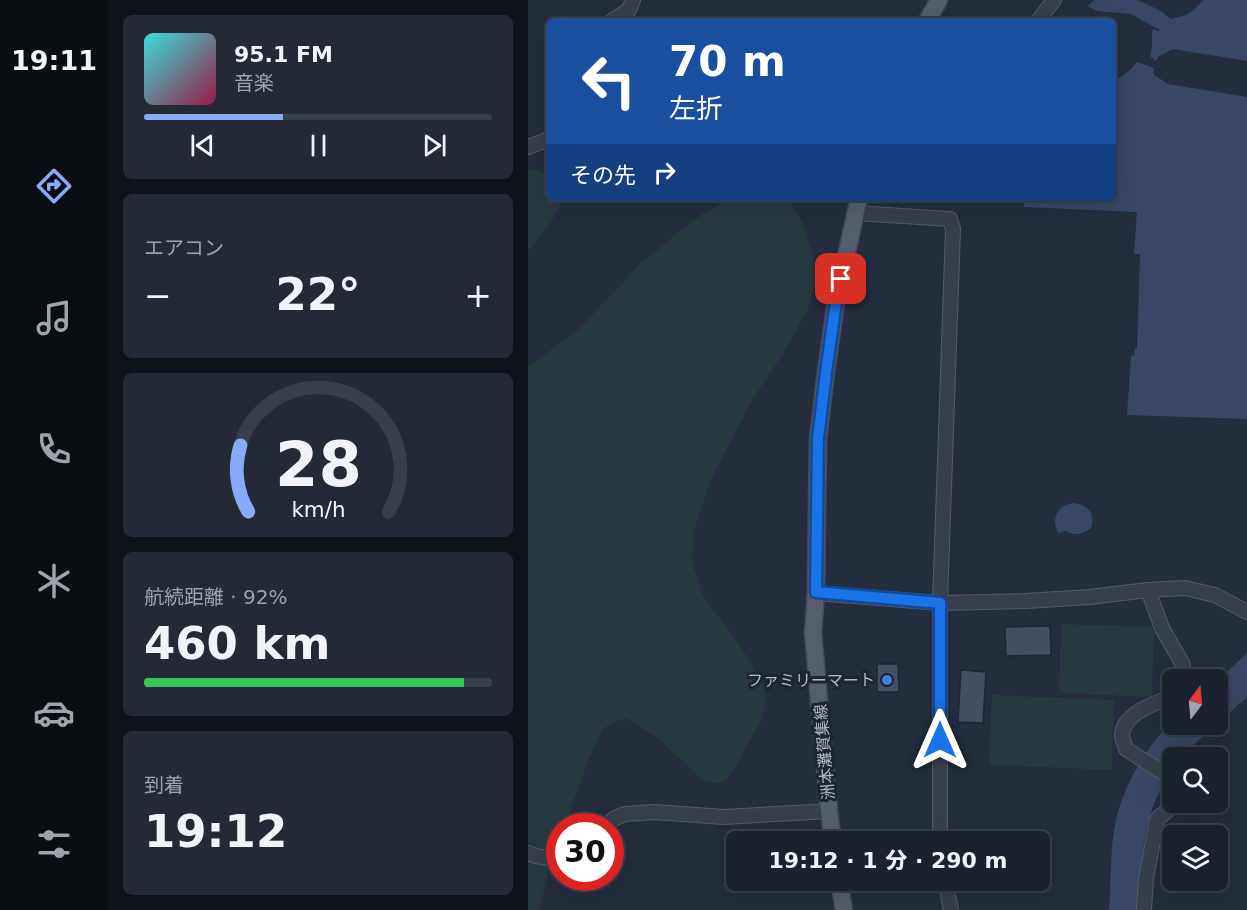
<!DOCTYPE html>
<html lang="ja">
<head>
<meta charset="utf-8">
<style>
  :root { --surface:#1a222e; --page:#232a36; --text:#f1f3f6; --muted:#9fa4aa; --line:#383f4a; --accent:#88abf9 }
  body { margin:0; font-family:"DejaVu Sans","Noto Sans JP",sans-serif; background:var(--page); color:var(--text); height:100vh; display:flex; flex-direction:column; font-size:22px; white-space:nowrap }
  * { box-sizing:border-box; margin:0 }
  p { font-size:20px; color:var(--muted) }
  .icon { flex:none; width:33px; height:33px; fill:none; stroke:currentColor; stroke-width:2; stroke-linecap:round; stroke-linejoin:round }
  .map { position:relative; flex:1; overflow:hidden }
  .details { display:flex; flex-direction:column; gap:15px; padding:15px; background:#0e1319; width:420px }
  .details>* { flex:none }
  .banner { position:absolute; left:18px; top:18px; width:570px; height:183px; border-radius:9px; box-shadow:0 6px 24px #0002,0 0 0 2px var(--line); background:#1a4fa0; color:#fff; overflow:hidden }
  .needle { width:39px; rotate:16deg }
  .fabs { position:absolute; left:634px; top:669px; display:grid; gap:12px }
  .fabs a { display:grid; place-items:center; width:66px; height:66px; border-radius:9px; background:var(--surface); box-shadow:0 6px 24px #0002,0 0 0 2px var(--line); font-size:30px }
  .speed { position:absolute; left:18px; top:813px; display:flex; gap:12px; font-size:30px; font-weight:700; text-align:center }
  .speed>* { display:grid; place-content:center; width:78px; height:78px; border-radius:50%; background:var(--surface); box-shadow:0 6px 24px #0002,0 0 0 2px var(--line); line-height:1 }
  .speed .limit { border:9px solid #d22; background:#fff; color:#111 }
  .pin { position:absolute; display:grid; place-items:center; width:51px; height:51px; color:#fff; margin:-26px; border-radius:12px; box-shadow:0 3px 9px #0006 }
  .me { position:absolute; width:66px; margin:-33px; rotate:0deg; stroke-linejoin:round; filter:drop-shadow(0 0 4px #0008) }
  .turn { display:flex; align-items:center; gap:21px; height:126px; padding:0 24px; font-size:27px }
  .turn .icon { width:78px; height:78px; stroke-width:2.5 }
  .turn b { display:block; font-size:42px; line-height:51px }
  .then { display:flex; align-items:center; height:57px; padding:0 24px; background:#0003; gap:12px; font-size:22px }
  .big { font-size:45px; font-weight:800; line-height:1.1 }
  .details .card { flex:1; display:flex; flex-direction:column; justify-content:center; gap:9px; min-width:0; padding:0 21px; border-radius:9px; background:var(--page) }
  .details .dial { align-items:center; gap:0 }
  .dial svg { height:156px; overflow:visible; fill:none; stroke:var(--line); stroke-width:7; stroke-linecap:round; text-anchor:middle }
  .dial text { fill:var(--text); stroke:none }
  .song { display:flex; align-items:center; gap:18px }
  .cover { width:72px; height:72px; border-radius:9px; background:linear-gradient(135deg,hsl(180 70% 55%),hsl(340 70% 35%)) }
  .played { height:6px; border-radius:3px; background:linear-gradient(90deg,var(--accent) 40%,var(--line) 40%) }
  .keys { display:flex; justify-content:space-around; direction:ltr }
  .heat { display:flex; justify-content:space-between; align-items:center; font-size:33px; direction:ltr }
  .charge { height:9px; border-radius:4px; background:linear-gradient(90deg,#34c759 92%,var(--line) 0) }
  .trip { position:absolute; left:198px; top:831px; width:324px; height:60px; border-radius:9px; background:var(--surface); box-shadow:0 6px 24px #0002,0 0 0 2px var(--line); font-weight:800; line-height:60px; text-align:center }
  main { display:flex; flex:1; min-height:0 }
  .dock { display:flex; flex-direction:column; width:108px; justify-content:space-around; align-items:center; background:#0a0e12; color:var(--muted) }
  .dock .icon { width:42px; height:42px }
  .dock .active { color:var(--accent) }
  .dock b { font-size:27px; color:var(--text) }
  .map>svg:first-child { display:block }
  .green { fill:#253a3f }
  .water { fill:#374765 }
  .building { fill:#444e62; stroke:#1f2635; stroke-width:1.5 }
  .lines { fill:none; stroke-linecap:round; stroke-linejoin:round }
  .minor-casing { stroke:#535a69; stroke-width:16 }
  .major-casing { stroke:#414857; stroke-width:19 }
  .minor { stroke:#373f4e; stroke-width:14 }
  .major { stroke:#555e6e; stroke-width:16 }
  .route-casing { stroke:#114b97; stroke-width:15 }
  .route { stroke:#1a73e8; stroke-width:10 }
  .shop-dot { fill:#3f7fe0; stroke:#1d2433; stroke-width:2 }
  .labels { text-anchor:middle; stroke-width:6; stroke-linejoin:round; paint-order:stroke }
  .poi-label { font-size:16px; fill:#b3bac9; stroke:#1d2433; text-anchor:end }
  .street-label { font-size:16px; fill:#b3bac9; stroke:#1d2433 }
</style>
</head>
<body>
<main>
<nav class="dock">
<b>19:11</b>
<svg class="icon active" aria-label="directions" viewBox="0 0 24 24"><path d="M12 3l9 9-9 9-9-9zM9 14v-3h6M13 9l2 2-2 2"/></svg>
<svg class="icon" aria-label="music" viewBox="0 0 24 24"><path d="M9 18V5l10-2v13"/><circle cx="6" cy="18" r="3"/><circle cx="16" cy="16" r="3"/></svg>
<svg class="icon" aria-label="phone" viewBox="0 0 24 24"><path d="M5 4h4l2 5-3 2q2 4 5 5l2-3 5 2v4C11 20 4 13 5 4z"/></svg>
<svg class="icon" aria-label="climate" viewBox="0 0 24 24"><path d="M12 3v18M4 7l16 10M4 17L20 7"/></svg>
<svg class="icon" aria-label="car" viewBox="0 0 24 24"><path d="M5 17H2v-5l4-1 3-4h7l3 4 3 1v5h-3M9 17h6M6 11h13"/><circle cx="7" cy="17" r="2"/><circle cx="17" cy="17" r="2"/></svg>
<svg class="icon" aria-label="filters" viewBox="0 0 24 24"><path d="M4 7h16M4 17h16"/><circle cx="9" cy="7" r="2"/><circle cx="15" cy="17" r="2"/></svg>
</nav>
<section class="details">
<div class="card">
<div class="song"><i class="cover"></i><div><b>95.1 FM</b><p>音楽</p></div></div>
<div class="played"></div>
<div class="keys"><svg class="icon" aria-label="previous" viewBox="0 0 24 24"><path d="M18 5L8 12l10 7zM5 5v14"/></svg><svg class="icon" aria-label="pause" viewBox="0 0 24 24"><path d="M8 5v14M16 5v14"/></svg><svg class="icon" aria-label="next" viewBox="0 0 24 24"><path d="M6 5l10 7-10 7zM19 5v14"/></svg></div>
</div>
<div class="card"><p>エアコン</p>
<div class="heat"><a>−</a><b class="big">22°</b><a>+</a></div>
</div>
<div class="card dial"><svg viewBox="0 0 100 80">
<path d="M14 69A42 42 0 1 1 86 69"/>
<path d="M14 69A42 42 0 0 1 10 35" stroke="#88abf9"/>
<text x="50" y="56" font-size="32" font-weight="700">28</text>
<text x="50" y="72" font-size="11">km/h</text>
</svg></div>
<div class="card"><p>航続距離 · 92%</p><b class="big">460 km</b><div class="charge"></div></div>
<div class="card"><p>到着</p><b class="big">19:12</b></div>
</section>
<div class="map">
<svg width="719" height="910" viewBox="0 0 719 910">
  <rect width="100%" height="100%" fill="#232d3e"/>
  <path class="green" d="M0,168l13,3 8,6v21h13c-2,16 -23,40 -34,52z
    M204,198h56l13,22 12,36 3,23 -9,32 -23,41 -33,50 -41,79 -16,50 -2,31 12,36 27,35 19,28 15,28 1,14 -5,17 -28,51 -8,10 -7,2 -15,-2 -47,-45 -12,-6 -17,-12 -12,3 -12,8 -4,6 -12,28 -22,63h-5l-1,16 -9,25 -11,43h-11v-543l50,-37 63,-67 58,-47z
    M533,624l93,3 -2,70 -93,-4z
    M464,695l122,5 -2,70 -123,-5z"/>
  <path class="water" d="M567,0h43l21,10 12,9c17,-4 21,-6 32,-19h44v61l-74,-12 -14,7 -3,5 -6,-5 2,-8v-17l3,-2 2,2 3,-1 -29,-16 -34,-3 -10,-5z
    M609,62l17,6 -1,6 15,10 79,13v322l-120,-4 4,-59 4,-1 -1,-6h3l3,-95h-6l3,-42 -113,-5v-9h89v-101l5,-12v-6l12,-9z
    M546,503c16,3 21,10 17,25 -9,7 -17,8 -26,3l-7,2c-7,-15 -1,-28 16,-30z
    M719,653v44l-29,26v-43z
    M645,721v3l43,1 -25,22 -9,10 -9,1c0,16 -5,16 -11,29 -6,11 -11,23 -14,35 -7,28 -7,59 -9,88h-30c2,-26 1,-53 5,-79 6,-40 30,-83 59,-110z"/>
  <path class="building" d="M522,626l1,29 -45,1 -1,-29z
    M349,664h21l1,28h-22z
    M433,670l25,2 -3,51 -25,-1z"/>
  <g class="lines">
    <g class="minor-casing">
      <path id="minor" d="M84,21l17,-11 4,-10
        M510,21l16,-21
        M0,147l21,-8
        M328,213l94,6 3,10 -13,374v239
        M620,590l14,38 21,37 1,15
        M288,593l124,10 86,-2 64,-4 58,-7 37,-2 30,7 32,17
        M645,696c-17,7 -50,17 -51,39 0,4 3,10 4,14l47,30
        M78,826l9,-8 10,-4 29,-2 70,5 105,-6
        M0,853c11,5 20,6 32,4
        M417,880l6,30
        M616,910l2,-31 11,-60 21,-17"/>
    </g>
    <g class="major-casing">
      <path id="major" d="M399,21l12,-21
        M305,842l-4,-31 -16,-178 3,-40 2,-154 8,-67 10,-70 23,-104
        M311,880l5,30"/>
    </g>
    <use href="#minor" class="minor"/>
    <use href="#major" class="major"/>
  </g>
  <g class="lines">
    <g class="route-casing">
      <path id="route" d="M313,279l-5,23 -10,70 -8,67 -2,153 124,11v137"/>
    </g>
    <use href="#route" class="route"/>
  </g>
  <circle class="shop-dot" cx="359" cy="680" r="6"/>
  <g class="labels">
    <g class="poi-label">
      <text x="347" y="686">ファミリーマート</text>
    </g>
    <g class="street-label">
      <text transform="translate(296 752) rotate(-95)" y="6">洲本灘賀集線</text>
    </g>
  </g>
</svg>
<div class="fabs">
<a><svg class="needle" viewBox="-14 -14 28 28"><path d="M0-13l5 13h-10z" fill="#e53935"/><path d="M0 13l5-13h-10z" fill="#9fa4aa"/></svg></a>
<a><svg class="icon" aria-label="search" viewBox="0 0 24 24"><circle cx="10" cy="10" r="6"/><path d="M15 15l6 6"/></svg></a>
<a><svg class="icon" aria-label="layers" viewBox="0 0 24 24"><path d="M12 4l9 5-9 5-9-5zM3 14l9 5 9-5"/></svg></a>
</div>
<div class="speed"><div class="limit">30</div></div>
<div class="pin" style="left:313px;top:279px;background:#d93025"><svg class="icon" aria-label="arrive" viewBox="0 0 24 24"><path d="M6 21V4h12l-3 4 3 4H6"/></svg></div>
<svg class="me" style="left:412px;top:740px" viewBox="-20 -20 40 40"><path d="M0-17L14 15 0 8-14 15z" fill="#1a73e8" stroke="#fff" stroke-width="4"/></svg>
<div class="trip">19:12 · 1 分 · 290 m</div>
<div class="banner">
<div class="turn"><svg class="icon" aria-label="left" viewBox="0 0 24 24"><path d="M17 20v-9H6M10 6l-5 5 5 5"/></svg><div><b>70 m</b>左折</div></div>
<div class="then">その先<svg class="icon" aria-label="right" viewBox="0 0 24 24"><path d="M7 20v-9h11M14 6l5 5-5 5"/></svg></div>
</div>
</div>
</main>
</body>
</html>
